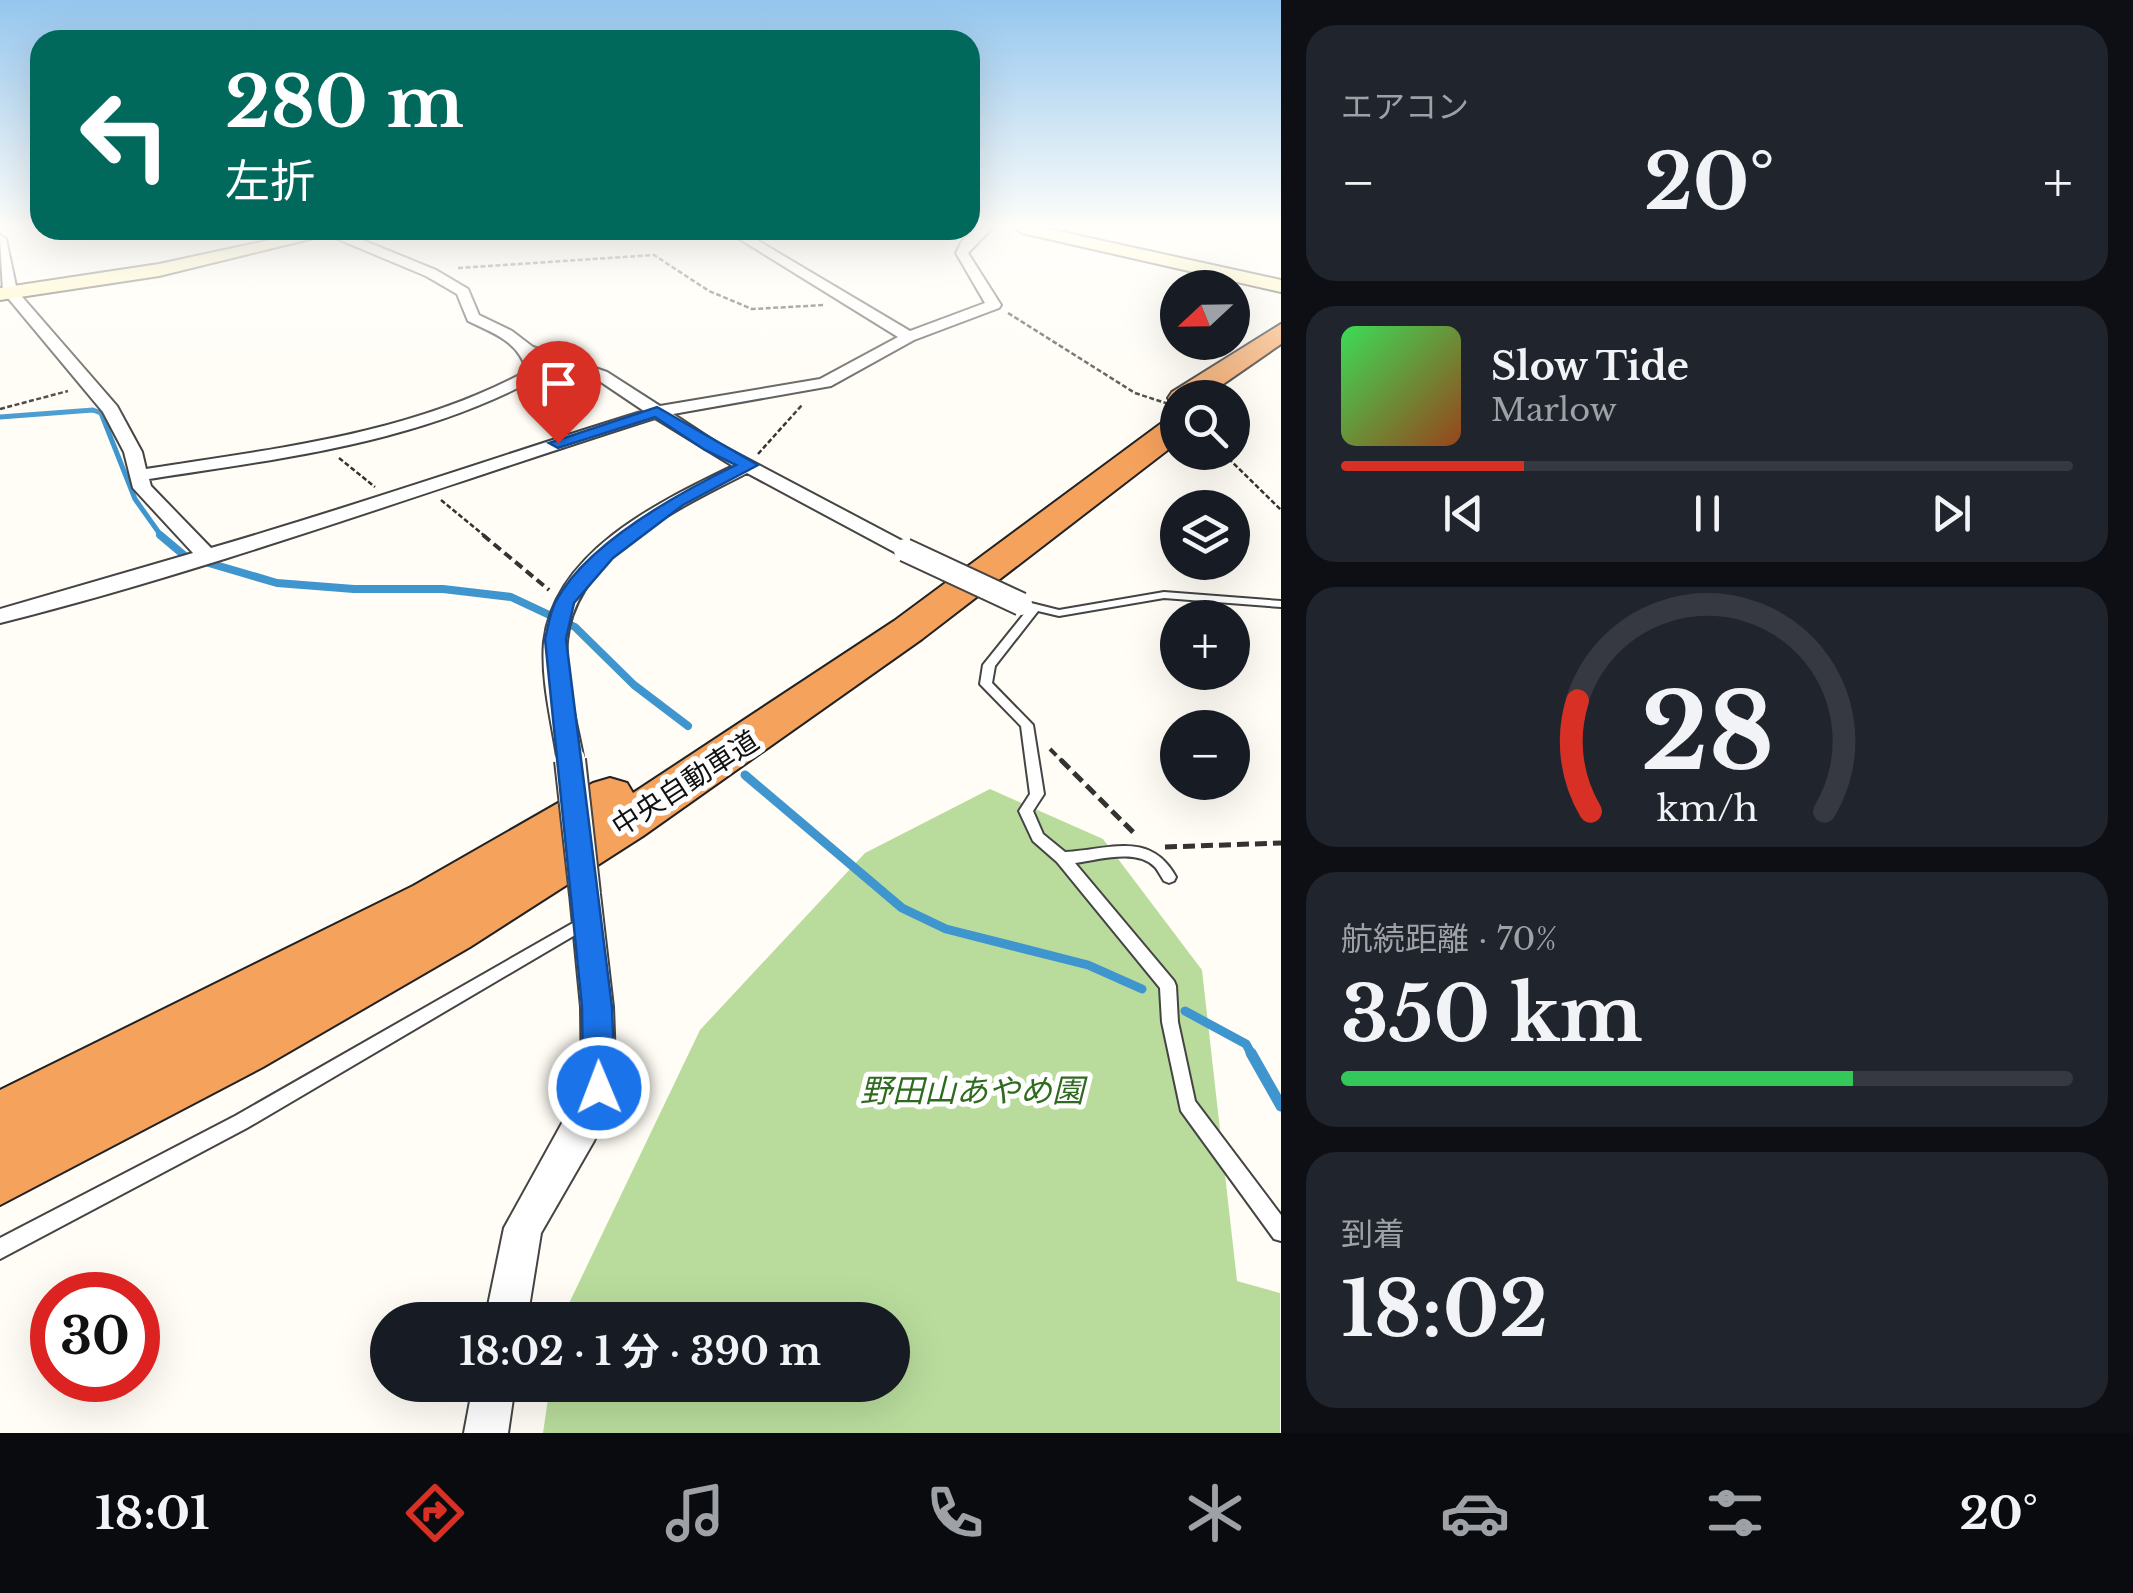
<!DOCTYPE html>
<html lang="ja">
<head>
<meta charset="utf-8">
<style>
  :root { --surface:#171b24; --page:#20242c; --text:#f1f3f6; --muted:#9ea1a6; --line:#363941; --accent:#d93025 }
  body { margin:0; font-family:"Libre Baskerville","Noto Sans JP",serif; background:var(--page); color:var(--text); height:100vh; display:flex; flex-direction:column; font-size:38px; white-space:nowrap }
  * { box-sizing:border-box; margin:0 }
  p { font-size:32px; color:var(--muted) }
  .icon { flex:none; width:55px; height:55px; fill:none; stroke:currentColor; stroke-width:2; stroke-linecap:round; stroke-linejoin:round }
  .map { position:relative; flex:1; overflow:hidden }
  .details { display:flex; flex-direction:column; gap:25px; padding:25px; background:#0d0f14; width:852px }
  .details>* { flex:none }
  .top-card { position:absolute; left:30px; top:30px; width:950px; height:210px; border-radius:30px; box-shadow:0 10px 40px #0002; background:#00695c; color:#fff; overflow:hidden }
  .needle { width:65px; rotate:248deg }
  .fabs { position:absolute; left:1160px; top:270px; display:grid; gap:20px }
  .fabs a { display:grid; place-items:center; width:90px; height:90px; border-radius:50%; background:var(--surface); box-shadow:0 10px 40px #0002; font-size:50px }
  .speed { position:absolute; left:30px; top:1272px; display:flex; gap:20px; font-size:50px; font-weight:700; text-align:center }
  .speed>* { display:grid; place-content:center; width:130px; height:130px; border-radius:50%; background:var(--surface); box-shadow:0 10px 40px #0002; line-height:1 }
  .speed .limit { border:15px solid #d22; background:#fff; color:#111 }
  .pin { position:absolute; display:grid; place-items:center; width:85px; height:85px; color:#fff; margin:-102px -42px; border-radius:50% 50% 50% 0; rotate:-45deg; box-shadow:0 0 10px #0007 }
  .pin .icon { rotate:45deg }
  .me { position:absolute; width:110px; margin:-55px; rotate:359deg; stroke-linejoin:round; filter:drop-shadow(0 0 8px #0008) }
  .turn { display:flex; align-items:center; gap:35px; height:210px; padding:0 30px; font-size:45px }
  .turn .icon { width:130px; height:130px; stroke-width:2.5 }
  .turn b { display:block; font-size:70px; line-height:85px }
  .big { font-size:75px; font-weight:700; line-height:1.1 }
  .details .tile { flex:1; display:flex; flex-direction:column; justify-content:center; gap:15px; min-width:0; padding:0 35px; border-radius:30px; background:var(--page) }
  .details .dial { align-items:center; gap:0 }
  .dial svg { height:260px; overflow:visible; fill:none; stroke:var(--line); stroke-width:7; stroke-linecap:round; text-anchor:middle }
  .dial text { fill:var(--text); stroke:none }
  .song { display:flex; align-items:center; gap:30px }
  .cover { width:120px; height:120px; border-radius:15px; background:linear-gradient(135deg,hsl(130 70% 55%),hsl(20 70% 35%)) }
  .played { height:10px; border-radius:5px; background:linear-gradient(90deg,var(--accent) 25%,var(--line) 25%) }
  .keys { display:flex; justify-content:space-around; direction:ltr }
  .heat { display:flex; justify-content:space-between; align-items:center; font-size:55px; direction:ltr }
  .charge { height:15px; border-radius:8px; background:linear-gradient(90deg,#34c759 70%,var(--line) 0) }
  .trip { position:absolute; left:370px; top:1302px; width:540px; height:100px; border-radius:50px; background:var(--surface); box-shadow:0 10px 40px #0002; font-weight:700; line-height:100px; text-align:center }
  .tab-bar { display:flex; height:160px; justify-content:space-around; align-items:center; background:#090b0e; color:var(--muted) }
  .tab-bar .icon { width:70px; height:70px }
  .tab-bar .on { color:var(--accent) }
  .tab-bar b { font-size:45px; color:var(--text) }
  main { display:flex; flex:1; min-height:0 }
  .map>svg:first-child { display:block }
  .forest { fill:#b9dc9c }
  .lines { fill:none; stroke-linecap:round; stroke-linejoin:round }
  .stream-far3 { stroke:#3f96cf; stroke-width:5 }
  .stream-far2 { stroke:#3f96cf; stroke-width:8 }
  .stream-far1 { stroke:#3f96cf; stroke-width:9 }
  .stream { stroke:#3f96cf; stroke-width:11 }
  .lane-casing { stroke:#444; stroke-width:4 }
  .street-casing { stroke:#444; stroke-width:4 }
  .secondary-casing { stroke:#333; stroke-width:4 }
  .highway-casing { stroke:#222; stroke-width:4 }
  .path-far2 { stroke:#333; stroke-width:2.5; stroke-dasharray:5 2.5; stroke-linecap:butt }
  .path-far1 { stroke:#333; stroke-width:4; stroke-dasharray:9 5; stroke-linecap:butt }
  .path { stroke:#333; stroke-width:5; stroke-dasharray:12 6; stroke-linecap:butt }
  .lane { fill:#fff; fill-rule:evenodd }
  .street { fill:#fff; fill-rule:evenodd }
  .secondary { fill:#fff6b0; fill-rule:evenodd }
  .highway { fill:#f5a25d; fill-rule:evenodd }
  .street-bridge-far1-casing { stroke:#444; stroke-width:26; stroke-linecap:butt }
  .street-bridge-casing { stroke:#444; stroke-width:34; stroke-linecap:butt }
  .path-bridge { stroke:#333; stroke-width:2.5; stroke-dasharray:5 2.5; stroke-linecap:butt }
  .street-bridge-far1 { stroke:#fff; stroke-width:22 }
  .street-bridge { stroke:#fff; stroke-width:30 }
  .route { fill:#1a73e8; stroke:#114b97; stroke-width:2.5 }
  .labels { text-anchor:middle; stroke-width:10; stroke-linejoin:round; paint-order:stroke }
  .street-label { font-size:28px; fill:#111; stroke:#fff }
  .near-park-label { font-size:32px; font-style:italic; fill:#2f6b1f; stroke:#fff }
</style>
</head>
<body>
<main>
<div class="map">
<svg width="1281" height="1433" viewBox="0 0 1281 1433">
  <rect width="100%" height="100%" fill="#fffdf5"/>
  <path class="forest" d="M990,789l113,50 99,131 35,311 43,12v140h-737l7,-48h342v-65h-331l139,-290 165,-177z"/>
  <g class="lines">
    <path class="stream-far3" d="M0,417l93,-7 8,3 34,86 27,38"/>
    <path class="stream-far2" d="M160,535l25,21 92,27 77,6h89l68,8 64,30 59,58 54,41"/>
    <path class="stream-far1" d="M745,775l157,133 44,21 142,36 54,24
      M1185,1011l61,33 6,11"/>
    <path class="stream" d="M1251,1053l30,53"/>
    <g class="lane-casing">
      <path id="lane" d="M1164,592l117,9v6l-117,-9 -105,18 -21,-5 -43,55 -3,17 41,42 11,69 -11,17 10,23 22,18c44,-2 85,-22 111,25l-2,4 -5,2 -5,-2c-2,-3 -7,-12 -9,-14 -18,-19 -57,-7 -80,-4l99,118 2,5 2,36 17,79 86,114v26l-7,-2 -93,-128 -19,-89 -2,-34 -103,-126 -24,-21 -14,-30 11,-17 -9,-68 -41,-42 3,-19 45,-56 -3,-3 2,-2 4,-1 28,7z
        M587,915l5,2 3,4 -3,4 -345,203 -247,131v-21l235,-122z"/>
    </g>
    <g class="street-casing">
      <path id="street" d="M979,228h13l-24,25 33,52 -2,3 -85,32 -83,46 -158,28 44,29 195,103 3,4 -3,4h-14l-151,-81c-68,35 -172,82 -180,168 -3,38 9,78 16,115l-4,7h-18l-4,-7c-6,-37 -16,-77 -13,-114 10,-91 117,-141 189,-176l-78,-48c-218,69 -433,149 -655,205v-14l193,-56 -60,-65 -9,-36 -21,-40 -100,-120 -3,-57 6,4 11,52 100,115 25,46 4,17c132,-21 262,-34 381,-98 -9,-30 -32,-37 -59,-50l-11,-27 -31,-18 -98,-41 -1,-5h11l98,40 32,19 11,26 33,16 21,16 74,25 53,34 160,-27 78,-42 -173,-107h15l170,101 75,-28 -29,-50 6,-12zM538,359l57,19 49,33c-145,45 -288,95 -433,137l-60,-62 -2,-7c136,-21 269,-36 392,-103z
        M254,230h16l22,12 -10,3z
        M585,882l11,3 4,9 13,113 3,80 -22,54 -53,92 -14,87h-42l19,-92 78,-141 -1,-80 -11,-113 4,-9z
        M473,1385h42l-7,48h-44z"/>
    </g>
    <g class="secondary-casing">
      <path id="secondary" d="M1014,228h30l237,52v12l-259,-59z
        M316,230h31l-188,46 -159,24v-12l159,-24z"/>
    </g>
    <g class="highway-casing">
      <path id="highway" d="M1281,324v20l-78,54h-25v8l-6,-2 -4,-6 4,-6z
        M1178,417v25l-256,197 -279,197 -173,111 -207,120 -263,138v-115l413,-204 180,-103 17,-5 17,5 6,10 261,-172 273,-202z"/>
    </g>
    <path class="path-far2" d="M458,268l196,-13 55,36 43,18 72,-4
      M1008,313l127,80
      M0,409l68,-18
      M1232,425l4,2 -4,3
      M1215,452l12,5 54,53
      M758,454l44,-49
      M339,458l36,29
      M441,500l45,37"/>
    <path class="path-far1" d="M483,535l66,55
      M1050,749l14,14"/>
    <path class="path" d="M1061,760l74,74
      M1165,847l116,-4"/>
    <use href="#lane" class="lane"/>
    <use href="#street" class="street"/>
    <use href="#secondary" class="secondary"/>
    <use href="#highway" class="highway"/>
    <g class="street-bridge-far1-casing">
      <path id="street-bridge-far1" d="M905,550l116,54
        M570,756l1,7"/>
    </g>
    <g class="street-bridge-casing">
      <path id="street-bridge" d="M570,760l15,134"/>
    </g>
    <path class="path-bridge" d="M1135,393l43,14"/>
    <use href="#street-bridge-far1" class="street-bridge-far1"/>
    <use href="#street-bridge" class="street-bridge"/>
  </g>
  <linearGradient id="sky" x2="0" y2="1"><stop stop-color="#95c6ee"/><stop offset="0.53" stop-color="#fffefa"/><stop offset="1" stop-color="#fffefa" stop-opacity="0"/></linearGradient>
  <rect width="1281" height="428" fill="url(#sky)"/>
  <path class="route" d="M657,407l101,58 -75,40 -70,53 -39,45 -8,36 46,368 3,81 -5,10 -11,5 -11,-5 -5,-10 -1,-81 -37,-368c3,-12 5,-27 11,-38 31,-58 123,-108 180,-136l-31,-15 -50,-33 -97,31 -9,-5z"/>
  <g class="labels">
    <g class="street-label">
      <text transform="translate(685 783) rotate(-33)" y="10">中央自動車道</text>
    </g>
    <g class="near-park-label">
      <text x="972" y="1102">野田山あやめ園</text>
    </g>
  </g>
</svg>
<div class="fabs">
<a><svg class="needle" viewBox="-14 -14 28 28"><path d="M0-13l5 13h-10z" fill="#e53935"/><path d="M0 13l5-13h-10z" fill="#9ea1a6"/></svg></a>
<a><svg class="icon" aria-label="search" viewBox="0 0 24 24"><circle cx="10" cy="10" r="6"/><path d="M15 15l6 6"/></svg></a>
<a><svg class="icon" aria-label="layers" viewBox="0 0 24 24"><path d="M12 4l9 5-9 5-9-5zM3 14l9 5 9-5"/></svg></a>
<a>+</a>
<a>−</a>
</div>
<div class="speed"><div class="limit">30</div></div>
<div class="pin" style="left:558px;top:443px;background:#d93025"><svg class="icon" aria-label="arrive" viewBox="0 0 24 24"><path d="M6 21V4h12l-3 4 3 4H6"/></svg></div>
<svg class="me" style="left:599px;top:1088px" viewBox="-20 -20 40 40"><circle r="17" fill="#1a73e8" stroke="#fff" stroke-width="3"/><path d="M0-11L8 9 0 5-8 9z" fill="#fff"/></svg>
<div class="trip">18:02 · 1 分 · 390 m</div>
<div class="top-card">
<div class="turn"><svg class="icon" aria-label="left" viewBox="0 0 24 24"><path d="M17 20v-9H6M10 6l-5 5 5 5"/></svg><div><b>280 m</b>左折</div></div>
</div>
</div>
<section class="details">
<div class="tile"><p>エアコン</p>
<div class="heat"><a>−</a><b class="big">20°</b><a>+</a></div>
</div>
<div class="tile">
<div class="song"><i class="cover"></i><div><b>Slow Tide</b><p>Marlow</p></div></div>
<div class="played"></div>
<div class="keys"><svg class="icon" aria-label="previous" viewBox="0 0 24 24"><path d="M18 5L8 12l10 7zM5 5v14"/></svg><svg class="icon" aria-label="pause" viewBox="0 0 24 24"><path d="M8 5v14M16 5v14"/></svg><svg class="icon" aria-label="next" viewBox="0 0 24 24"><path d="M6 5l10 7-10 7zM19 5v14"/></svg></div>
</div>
<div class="tile dial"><svg viewBox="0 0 100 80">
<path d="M14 69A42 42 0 1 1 86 69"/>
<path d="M14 69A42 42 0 0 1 10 35" stroke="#d93025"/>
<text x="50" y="56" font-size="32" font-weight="700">28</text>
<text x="50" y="72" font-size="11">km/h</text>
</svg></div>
<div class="tile"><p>航続距離 · 70%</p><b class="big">350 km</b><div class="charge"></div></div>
<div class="tile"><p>到着</p><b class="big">18:02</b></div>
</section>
</main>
<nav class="tab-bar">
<b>18:01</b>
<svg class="icon on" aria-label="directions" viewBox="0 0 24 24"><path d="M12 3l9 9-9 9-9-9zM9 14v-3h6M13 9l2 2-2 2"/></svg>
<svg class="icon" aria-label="music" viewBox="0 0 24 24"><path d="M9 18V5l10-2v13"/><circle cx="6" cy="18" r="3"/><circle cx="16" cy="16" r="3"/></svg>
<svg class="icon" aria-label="phone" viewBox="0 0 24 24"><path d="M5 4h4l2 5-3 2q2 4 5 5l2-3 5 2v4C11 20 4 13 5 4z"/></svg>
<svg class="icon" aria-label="climate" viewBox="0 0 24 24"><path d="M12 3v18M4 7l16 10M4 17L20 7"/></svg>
<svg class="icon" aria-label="car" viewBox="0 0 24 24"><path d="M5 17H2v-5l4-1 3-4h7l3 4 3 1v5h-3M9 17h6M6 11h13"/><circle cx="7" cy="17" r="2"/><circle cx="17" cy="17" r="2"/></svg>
<svg class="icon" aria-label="filters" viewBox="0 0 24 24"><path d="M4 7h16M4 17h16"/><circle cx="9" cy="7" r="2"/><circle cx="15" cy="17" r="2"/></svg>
<b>20°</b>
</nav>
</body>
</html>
